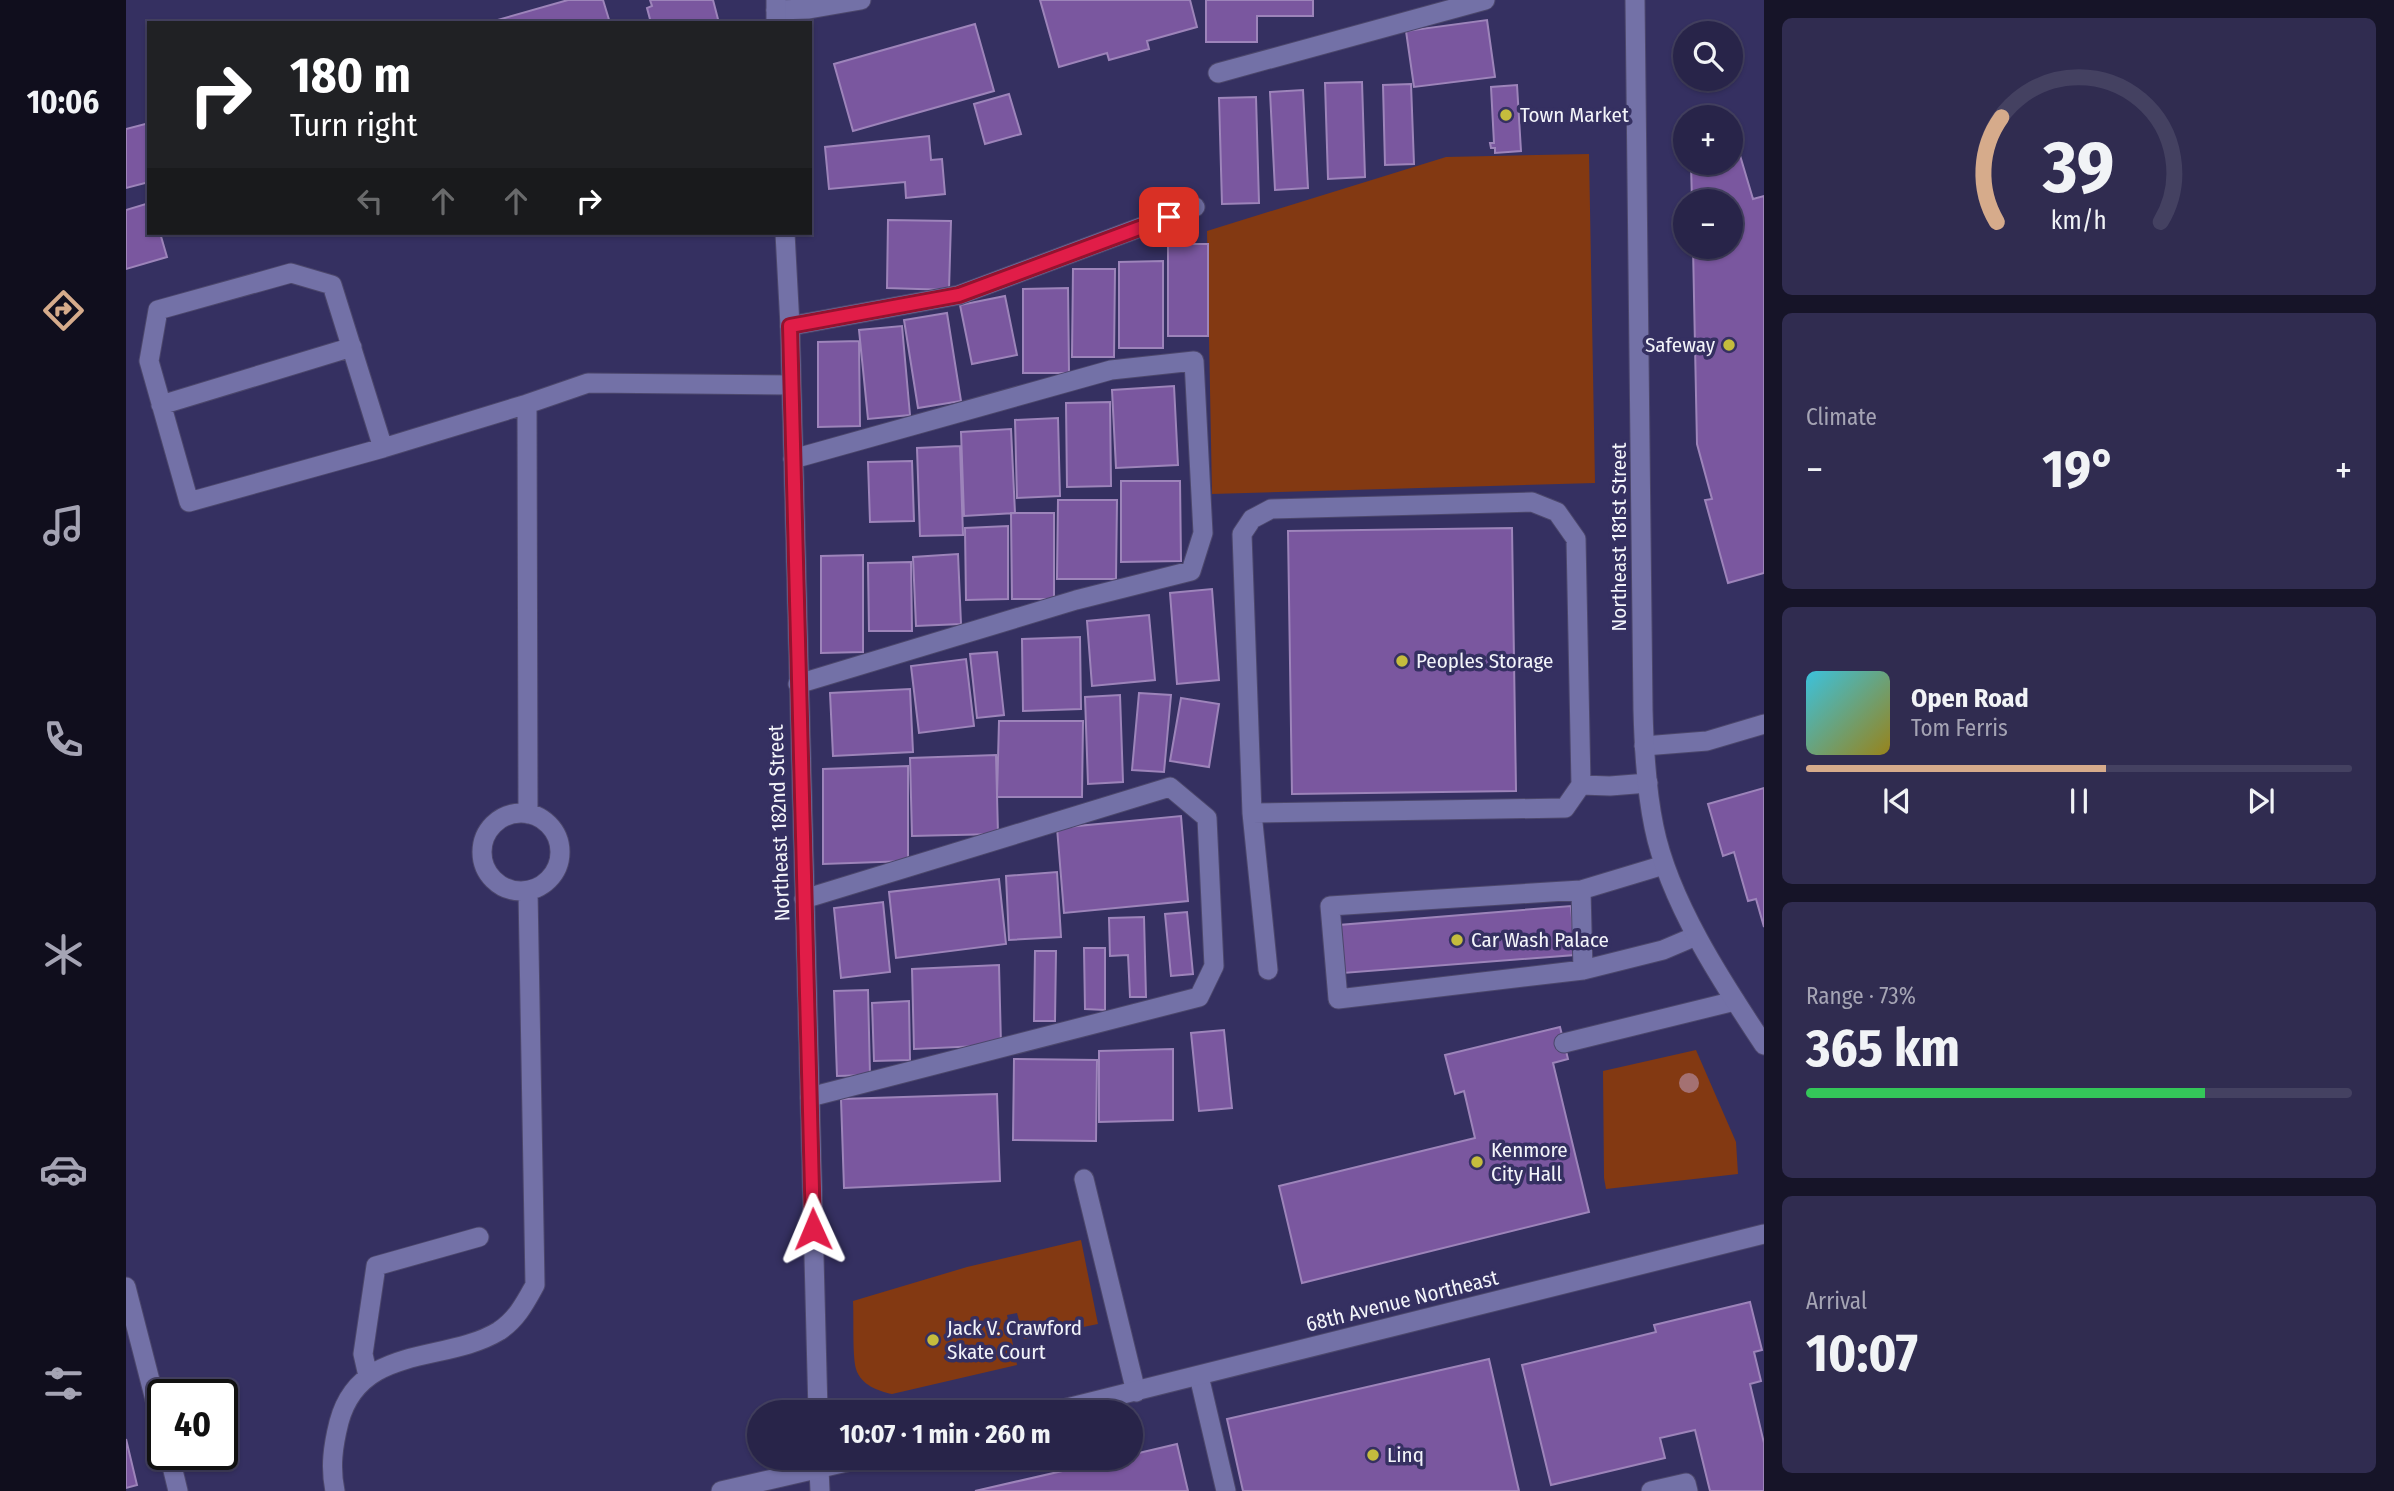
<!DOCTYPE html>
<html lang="en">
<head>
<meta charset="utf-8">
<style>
  :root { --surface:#282449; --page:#302c50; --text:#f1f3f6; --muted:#a5a4b4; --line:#444161; --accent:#d6ab8b }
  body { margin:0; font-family:"Fira Sans Condensed",sans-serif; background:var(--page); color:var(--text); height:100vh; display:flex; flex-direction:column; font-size:26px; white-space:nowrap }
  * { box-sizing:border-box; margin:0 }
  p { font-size:23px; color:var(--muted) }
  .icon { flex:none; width:38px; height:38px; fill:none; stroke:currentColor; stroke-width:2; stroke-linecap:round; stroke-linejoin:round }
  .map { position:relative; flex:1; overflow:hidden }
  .sheet { display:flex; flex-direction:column; gap:18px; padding:18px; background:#161428; width:630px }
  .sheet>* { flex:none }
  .guide { position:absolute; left:21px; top:21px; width:665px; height:214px; border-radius:0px; box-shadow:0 2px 5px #0004,0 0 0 2px var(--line); background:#202124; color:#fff; overflow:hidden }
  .controls { position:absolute; left:1547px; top:21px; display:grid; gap:14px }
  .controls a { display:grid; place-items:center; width:70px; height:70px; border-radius:50%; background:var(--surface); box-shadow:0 2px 5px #0004,0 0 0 2px var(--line); font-size:35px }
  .speed { position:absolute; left:21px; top:1379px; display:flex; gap:14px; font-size:35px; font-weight:700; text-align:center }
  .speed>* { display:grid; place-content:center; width:91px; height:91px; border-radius:50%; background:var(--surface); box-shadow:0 2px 5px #0004,0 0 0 2px var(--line); line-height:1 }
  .speed .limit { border:4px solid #111; border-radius:10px; background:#fff; color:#111 }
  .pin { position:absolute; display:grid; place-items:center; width:60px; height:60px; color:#fff; margin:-30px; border-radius:14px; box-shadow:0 4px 10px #0006 }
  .me { position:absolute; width:77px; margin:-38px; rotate:359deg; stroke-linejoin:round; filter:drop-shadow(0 0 5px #0008) }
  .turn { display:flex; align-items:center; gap:24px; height:147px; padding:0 28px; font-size:32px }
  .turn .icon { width:91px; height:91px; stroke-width:2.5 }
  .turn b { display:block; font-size:49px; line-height:60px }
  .lanes { display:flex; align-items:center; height:66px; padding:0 28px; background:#0003; justify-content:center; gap:35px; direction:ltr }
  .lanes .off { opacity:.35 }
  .big { font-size:52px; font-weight:700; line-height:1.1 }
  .sheet .tile { flex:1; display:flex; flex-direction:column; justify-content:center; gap:10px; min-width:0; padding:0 24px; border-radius:10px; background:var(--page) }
  .sheet .dial { align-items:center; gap:0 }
  .dial svg { height:182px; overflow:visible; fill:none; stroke:var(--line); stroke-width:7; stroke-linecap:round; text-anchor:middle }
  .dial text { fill:var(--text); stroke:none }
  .song { display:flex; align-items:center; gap:21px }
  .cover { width:84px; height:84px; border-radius:10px; background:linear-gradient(135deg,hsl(190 70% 55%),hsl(50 70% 35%)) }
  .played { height:7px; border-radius:4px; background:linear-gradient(90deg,var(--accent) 55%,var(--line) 55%) }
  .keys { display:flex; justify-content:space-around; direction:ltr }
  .heat { display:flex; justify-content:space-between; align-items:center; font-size:38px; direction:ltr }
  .charge { height:10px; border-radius:5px; background:linear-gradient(90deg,#34c759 73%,var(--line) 0) }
  .trip { position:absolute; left:621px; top:1400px; width:396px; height:70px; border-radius:35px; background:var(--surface); box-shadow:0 2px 5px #0004,0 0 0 2px var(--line); font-weight:700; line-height:70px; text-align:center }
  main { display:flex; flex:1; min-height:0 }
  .tabs { display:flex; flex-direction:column; width:126px; justify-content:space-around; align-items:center; background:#100e1d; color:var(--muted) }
  .tabs .icon { width:49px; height:49px }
  .tabs .current { color:var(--accent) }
  .tabs b { font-size:32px; color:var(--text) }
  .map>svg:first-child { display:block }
  .green { fill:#833912 }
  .building { fill:#7a579f; stroke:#9d84ba; stroke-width:2 }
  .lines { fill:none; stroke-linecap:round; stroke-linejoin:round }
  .service-casing { stroke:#4c476c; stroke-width:21 }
  .minor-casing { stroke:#4c476c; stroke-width:21 }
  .tertiary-casing { stroke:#4c476c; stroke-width:21 }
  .service { stroke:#7371a7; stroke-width:19 }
  .minor { stroke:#7371a7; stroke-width:19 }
  .tertiary { stroke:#7371a7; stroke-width:19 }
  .tree { fill:#a47172 }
  .route-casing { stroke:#92132f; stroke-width:18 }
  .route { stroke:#e11d48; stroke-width:12 }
  .poi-dot { fill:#c5bc3d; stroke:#353061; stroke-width:2.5 }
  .labels { text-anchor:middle; stroke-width:7; stroke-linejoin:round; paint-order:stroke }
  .poi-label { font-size:21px; fill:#f3f4fa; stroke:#353061; text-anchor:start }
  .street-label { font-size:21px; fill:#f3f4fa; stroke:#353061 }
</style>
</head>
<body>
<main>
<nav class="tabs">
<b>10:06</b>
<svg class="icon current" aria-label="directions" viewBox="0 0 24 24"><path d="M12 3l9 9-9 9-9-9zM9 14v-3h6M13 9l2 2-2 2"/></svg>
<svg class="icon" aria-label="music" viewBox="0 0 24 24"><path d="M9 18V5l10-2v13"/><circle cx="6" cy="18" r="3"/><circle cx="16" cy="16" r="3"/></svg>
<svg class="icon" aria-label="phone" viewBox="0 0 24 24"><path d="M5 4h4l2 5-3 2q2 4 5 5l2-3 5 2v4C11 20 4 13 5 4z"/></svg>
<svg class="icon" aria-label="climate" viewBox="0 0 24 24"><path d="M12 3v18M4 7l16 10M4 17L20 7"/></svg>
<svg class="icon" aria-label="car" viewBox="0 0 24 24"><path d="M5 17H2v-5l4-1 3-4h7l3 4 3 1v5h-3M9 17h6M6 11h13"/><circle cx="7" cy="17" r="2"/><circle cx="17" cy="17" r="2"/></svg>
<svg class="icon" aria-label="filters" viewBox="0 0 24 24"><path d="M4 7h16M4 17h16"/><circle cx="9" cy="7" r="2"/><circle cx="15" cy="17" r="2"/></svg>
</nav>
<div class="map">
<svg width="1638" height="1491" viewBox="0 0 1638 1491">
  <rect width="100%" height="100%" fill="#353061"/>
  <path class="green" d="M1463,154l6,329 -383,11 -5,-263 239,-74z
    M1570,1050l40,92 2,32 -132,15 -2,-11 -1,-107z
    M955,1240l17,84 -74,15 -7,-26 -10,2 10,50 -125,29c-14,-3 -31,-9 -36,-25 -4,-14 -2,-52 -3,-68l114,-34z"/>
  <path class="building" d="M442,0h35l7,23h-123z
    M524,0h63l6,23h-68l-4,-15 5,-2z
    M914,0h150l7,27 -50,14 2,8 -40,11 -2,-7 -48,14z
    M1080,0h107v16h-56v26h-51z
    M1361,20l8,57 -81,10 -8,-56z
    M849,24l19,67 -141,40 -19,-67z
    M1236,82l3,95 -37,2 -3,-96z
    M1285,84l3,80 -29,1 -2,-80z
    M1391,85l4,66 -26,2v-5h-4l-1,-5h4l-3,-56z
    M1177,90l5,98 -33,2 -5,-98z
    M883,94l12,40 -36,10 -11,-40z
    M1130,97l3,106 -37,1 -3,-106z
    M23,123v59l-23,6v-59z
    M803,136l2,24 11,-1 3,35 -39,4 -1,-16 -76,7 -4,-42z
    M1613,152l14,47 11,-3v377l-36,10 -23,-83 7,-1 -15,-55 -4,-197h38v-46h-39l-1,-36 10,-2h30v-8z
    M23,203v30h11l7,24 -41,12v-59z
    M762,220l63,1 -2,69 -62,-2z
    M1042,244h40v92h-40z
    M1037,261v87h-44v-86z
    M947,269h42l-1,88h-42z
    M942,288l1,85h-46v-84z
    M879,296l12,59 -45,9 -12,-59z
    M821,313l14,88 -43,7 -14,-88z
    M776,326l8,89 -42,4 -9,-89z
    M733,341l1,85 -42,1v-85z
    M1048,386l4,79 -62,3 -4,-78z
    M984,402l1,84 -44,1 -1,-84z
    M932,418l2,78 -43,2 -2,-78z
    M885,429l4,84 -51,3 -3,-84z
    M834,446l3,89 -43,1 -3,-88z
    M786,461l2,60 -44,1 -2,-60z
    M995,481h59l1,80 -60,1z
    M932,500h59l-1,79h-59z
    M885,513h43v86h-42z
    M882,526v73l-42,1 -1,-72z
    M1386,528l4,263 -224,3 -4,-263z
    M832,554l3,70 -45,2 -3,-69z
    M737,555v97l-42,1v-97z
    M785,562l1,69h-43l-1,-68z
    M1086,589l7,91 -42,4 -7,-91z
    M1023,615l6,65 -63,6 -5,-65z
    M954,637l1,72 -58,2 -1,-72z
    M871,652l7,63 -27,3 -7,-64z
    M840,659l8,67 -55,7 -8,-67z
    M784,689l3,63 -80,4 -3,-63z
    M1013,693l32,2 -7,77 -32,-2z
    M994,695l3,87 -35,2 -3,-87z
    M1055,698l38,6 -10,63 -39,-6z
    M873,721h84l-1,76h-85z
    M870,755l2,79 -86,2 -2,-78z
    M782,766v95l-85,3v-95z
    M1638,788v139l-8,-28 -8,2 -14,-49 -11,4 -15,-52z
    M1055,816l7,85 -124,12 -7,-85z
    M931,872l4,65 -52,3 -3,-64z
    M873,879l7,65 -110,14 -7,-66z
    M757,902l7,70 -49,6 -7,-70z
    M1445,906l4,49 -232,18 -4,-48z
    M1061,912l6,62 -22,2 -6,-62z
    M1018,917l2,80h-16l-2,-42 -18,1 -1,-38z
    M958,948h21v62l-20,-1z
    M909,951h21l-1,70h-21z
    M873,965l2,80 -87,4 -2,-80z
    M742,990l2,85 -33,1 -3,-85z
    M783,1001l1,59 -36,1 -2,-58z
    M1434,1027l8,32 -15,4 36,149 -287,71 -23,-97 196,-48 -11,-47 -9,3 -10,-39z
    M1098,1030l8,78 -33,3 -8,-78z
    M1047,1049v71l-74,2v-71z
    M888,1059l83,1 -1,81 -83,-1z
    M871,1094l3,87 -156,7 -3,-89z
    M1624,1302l12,48 -8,2 7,29 -11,3 14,59v48h-54l-15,-61 -35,8 5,20 -114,27 -29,-120 134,-33 -2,-7z
    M1363,1359l30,132h-276l-16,-72z
    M0,1439l11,46 -11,3z
    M1051,1444l11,47h-213l144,-33h11v-3z"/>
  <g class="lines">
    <g class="service-casing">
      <path id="service" d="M650,10l33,-1 52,-9
        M664,326l169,-31 236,-88
        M35,405l191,-58
        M257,448l-194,54 -40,-141 9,-51 133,-37 41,12 51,163 144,-44
        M667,459l318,-89 83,-9 9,172 -12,38 -115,29 -278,84
        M1406,502l25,10 19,27 5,246 -16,23 -313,5 -10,-279 10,-15 19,-10z
        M1518,746l63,-5 57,-17
        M1455,785l29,1 38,-3
        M356 852a39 39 0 1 1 78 0a39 39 0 1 1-78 0Z
        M1126,813l16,157
        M402,814l-1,-410 61,-21 203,2
        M1538,865l-83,25 -251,16 8,93 245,-29 80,-20 33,-14
        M1455,890l2,80
        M678,899l366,-112 37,31 7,148 -15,31 -389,100
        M1438,1043l171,-42
        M958,1179l52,213
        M242,1376l-5,-22 13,-88 103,-29
        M1073,1376l27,115
        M209,1491c-5,-24 -2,-45 4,-69 21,-79 106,-58 160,-91 18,-12 26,-28 36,-46l-7,-394
        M1525,1491l35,-8 2,8"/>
    </g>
    <g class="minor-casing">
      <path id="minor" d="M1092,73l267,-73
        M0,1287l37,144
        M43,1454l9,37
        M693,1469l1,22"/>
    </g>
    <g class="tertiary-casing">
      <path id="tertiary" d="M650,0v23
        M1509,0l8,710c1,39 3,79 11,117 15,74 68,155 110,218
        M659,233l5,93 28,1086
        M925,1412l713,-178
        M595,1491l143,-33"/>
    </g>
    <use href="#service" class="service"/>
    <use href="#minor" class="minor"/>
    <use href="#tertiary" class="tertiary"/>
  </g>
  <circle class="tree" cx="1563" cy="1083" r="10"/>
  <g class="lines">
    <g class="route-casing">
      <path id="route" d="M687,1229l-23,-903 169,-31 210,-78"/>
    </g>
    <use href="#route" class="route"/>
  </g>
  <g class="poi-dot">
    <circle cx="1380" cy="115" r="7"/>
    <circle cx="1603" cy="345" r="7"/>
    <circle cx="1276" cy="661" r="7"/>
    <circle cx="1331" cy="940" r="7"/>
    <circle cx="1351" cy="1162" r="7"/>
    <circle cx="807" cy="1340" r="7"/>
    <circle cx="1247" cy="1455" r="7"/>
  </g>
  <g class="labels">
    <g class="poi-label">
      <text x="1394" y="122">Town Market</text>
      <text x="1589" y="352" text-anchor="end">Safeway</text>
      <text x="1290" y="668">Peoples Storage</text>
      <text x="1345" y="947">Car Wash Palace</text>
      <text x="1365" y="1157">Kenmore<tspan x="1365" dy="24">City Hall</tspan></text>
      <text x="821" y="1335">Jack V. Crawford<tspan x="821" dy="24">Skate Court</tspan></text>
      <text x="1261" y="1462">Linq</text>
    </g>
    <g class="street-label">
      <text transform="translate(1493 537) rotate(-90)" y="7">Northeast 181st Street</text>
      <text transform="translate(653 823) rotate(-92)" y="7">Northeast 182nd Street</text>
      <text transform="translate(1276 1301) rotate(-14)" y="7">68th Avenue Northeast</text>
    </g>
  </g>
</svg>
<div class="controls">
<a><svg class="icon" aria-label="search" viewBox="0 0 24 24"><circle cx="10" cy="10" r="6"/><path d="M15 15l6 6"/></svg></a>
<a>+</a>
<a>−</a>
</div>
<div class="speed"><div class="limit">40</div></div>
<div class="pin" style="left:1043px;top:217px;background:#d93025"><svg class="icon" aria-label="arrive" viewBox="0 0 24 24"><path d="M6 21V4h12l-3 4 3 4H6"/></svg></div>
<svg class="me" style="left:687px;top:1229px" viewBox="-20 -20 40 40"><path d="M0-17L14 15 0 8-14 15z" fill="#e11d48" stroke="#fff" stroke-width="4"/></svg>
<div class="trip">10:07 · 1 min · 260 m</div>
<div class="guide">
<div class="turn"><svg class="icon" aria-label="right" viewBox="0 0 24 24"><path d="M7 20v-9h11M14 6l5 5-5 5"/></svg><div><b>180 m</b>Turn right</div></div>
<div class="lanes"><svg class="icon off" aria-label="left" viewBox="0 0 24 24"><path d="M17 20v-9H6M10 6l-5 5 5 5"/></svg><svg class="icon off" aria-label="ahead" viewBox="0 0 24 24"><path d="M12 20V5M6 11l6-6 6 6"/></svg><svg class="icon off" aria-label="ahead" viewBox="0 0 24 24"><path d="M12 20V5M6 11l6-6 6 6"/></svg><svg class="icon" aria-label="right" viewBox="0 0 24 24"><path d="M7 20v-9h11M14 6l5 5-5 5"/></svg></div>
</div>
</div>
<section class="sheet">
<div class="tile dial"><svg viewBox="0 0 100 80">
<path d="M14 69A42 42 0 1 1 86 69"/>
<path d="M14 69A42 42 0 0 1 16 23" stroke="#d6ab8b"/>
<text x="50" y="56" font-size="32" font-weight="700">39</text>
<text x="50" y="72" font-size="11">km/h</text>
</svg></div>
<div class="tile"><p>Climate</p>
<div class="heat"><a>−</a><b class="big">19°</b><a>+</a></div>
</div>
<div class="tile">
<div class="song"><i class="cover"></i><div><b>Open Road</b><p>Tom Ferris</p></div></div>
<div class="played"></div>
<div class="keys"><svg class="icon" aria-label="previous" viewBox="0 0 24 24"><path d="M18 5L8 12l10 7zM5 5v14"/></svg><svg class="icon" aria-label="pause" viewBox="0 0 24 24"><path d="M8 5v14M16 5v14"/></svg><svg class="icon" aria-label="next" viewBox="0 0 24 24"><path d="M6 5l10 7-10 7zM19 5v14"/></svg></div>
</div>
<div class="tile"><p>Range · 73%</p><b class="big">365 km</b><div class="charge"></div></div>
<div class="tile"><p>Arrival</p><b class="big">10:07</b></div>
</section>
</main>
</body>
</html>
